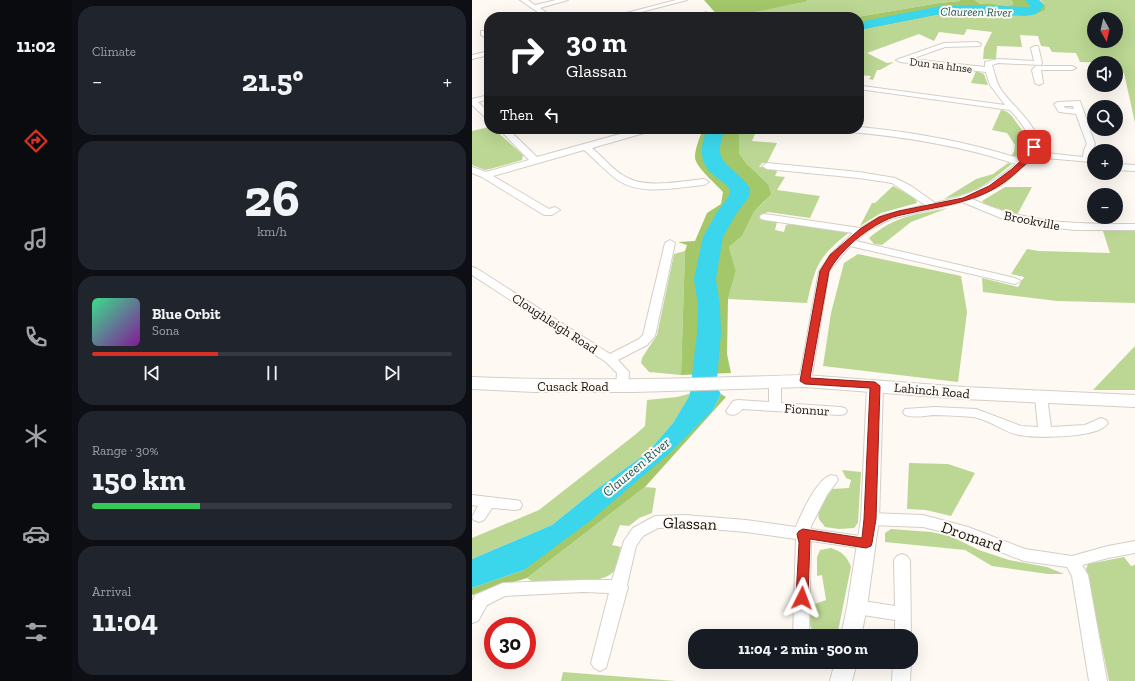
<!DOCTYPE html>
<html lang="en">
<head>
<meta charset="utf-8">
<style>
  :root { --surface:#171b24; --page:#20242c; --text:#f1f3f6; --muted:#9ea1a6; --line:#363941; --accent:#d93025 }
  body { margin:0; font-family:"Zilla Slab",serif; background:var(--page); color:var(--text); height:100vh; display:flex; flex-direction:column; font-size:15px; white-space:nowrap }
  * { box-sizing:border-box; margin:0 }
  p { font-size:13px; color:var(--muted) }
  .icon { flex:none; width:22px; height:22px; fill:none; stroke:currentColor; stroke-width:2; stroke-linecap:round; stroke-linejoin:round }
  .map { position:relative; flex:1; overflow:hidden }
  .details { display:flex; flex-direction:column; gap:6px; padding:6px; background:#0d0f14; width:400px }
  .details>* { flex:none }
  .guide { position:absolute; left:12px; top:12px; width:380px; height:122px; border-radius:16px; box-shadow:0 4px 16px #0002; background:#202124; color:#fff; overflow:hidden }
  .needle { width:26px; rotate:172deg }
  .fabs { position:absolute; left:615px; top:12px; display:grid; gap:8px }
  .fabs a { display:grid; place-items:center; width:36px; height:36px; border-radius:50%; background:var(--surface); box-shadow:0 4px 16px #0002; font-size:20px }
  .speed { position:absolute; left:12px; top:617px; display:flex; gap:8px; font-size:20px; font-weight:700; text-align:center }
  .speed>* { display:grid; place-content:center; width:52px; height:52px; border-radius:50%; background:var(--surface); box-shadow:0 4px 16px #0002; line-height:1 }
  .speed .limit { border:6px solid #d22; background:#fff; color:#111 }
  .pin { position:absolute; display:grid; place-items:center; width:34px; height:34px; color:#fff; margin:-17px; border-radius:8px; box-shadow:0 2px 6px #0006 }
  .me { position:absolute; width:44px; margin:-22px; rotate:3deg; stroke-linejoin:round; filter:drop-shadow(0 0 3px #0008) }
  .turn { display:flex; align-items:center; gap:14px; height:84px; padding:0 16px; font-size:18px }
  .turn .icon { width:52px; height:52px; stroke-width:2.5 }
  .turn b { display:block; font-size:28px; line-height:34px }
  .then { display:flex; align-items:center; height:38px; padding:0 16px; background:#0003; gap:8px; font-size:15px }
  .big { font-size:30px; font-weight:700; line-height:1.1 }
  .details .widget { flex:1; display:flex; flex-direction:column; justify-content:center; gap:6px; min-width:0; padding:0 14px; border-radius:16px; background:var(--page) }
  .details .dial { align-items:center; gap:0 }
  .dial b { font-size:52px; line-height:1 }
  .song { display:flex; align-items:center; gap:12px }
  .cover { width:48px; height:48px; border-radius:6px; background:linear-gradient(135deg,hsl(150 70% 55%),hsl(290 70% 35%)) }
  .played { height:4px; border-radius:2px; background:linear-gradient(90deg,var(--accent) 35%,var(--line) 35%) }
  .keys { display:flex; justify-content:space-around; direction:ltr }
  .heat { display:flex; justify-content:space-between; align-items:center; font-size:22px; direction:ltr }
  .charge { height:6px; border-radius:3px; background:linear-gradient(90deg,#34c759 30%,var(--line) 0) }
  .trip { position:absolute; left:216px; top:629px; width:230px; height:40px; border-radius:16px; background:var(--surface); box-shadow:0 4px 16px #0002; font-weight:700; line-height:40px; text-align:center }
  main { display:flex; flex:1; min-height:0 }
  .tab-bar { display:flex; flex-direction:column; width:72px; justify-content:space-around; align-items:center; background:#090b0e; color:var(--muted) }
  .tab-bar .icon { width:28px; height:28px }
  .tab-bar .current { color:var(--accent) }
  .tab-bar b { font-size:18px; color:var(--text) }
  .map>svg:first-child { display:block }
  .green { fill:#bbd793; fill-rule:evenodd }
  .forest { fill:#a4c76a }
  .water { fill:#3bd6eb }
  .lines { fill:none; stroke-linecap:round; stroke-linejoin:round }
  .river { fill:#3bd6eb; fill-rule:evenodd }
  .minor-casing { stroke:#d5cec7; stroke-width:2 }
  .tertiary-casing { stroke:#d5cec7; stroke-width:2 }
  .secondary-casing { stroke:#d5cec7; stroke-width:2 }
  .minor { fill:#fff; fill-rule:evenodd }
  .tertiary { fill:#fff; fill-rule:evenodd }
  .secondary { fill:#fff; fill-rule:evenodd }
  .route { fill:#d93025; stroke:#8d1f18 }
  .labels { text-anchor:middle; stroke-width:4; stroke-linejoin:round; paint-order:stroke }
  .far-street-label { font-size:11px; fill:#13110f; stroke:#fef9f3 }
  .far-water-label { font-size:12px; font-style:italic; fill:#18575f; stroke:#fef9f3 }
  .street-label { font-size:13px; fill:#13110f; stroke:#fef9f3 }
  .water-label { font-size:14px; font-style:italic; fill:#18575f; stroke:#fef9f3 }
  .near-street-label { font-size:16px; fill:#13110f; stroke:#fef9f3 }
</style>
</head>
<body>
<main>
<nav class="tab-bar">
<b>11:02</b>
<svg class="icon current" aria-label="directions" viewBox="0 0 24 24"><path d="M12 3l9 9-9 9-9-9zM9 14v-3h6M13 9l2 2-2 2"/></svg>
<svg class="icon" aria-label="music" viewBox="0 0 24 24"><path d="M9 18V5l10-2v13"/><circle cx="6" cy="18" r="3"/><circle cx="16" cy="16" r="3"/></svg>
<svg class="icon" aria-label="phone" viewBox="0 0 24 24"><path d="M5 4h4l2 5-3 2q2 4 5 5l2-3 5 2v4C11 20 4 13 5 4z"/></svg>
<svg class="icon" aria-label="climate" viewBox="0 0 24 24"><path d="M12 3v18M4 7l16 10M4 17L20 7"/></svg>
<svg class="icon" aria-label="car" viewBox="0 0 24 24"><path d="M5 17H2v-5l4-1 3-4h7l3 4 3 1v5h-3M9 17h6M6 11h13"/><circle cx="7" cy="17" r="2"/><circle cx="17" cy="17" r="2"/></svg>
<svg class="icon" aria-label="filters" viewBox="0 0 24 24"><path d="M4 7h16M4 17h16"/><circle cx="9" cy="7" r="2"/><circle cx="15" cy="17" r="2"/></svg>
</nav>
<section class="details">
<div class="widget"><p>Climate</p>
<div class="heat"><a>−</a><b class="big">21.5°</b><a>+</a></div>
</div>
<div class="widget dial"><b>26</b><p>km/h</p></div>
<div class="widget">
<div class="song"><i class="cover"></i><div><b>Blue Orbit</b><p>Sona</p></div></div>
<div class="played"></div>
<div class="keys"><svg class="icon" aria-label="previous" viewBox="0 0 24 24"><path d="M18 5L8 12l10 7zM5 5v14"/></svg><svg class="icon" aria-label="pause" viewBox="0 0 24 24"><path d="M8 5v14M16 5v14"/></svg><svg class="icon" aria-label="next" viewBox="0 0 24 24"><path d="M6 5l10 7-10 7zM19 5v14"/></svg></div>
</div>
<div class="widget"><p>Range · 30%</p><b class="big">150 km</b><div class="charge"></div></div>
<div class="widget"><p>Arrival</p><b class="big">11:04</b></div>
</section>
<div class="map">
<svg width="663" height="681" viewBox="0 0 663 681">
  <rect width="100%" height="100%" fill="#fef9f3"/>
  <path class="green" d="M335,0h152l1,1 -21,2 -82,14h-126z
    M503,0h37l1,5c-12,2 -20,-4 -33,-1z
    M568,0h95v123l-11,-50h-8v-10l-36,-1 -4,-9 -24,-1 -3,-5 -8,-1 -3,-10 -18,-1 2,12 -25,-1 -1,13h-13l1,-11 8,-16 -25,-3 -3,6 -25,-3 -5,9 -15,-7 -52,19 20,10 7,-1 -14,8h-3l-4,10 -4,-1 2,-3 -12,-1v-23l4,-3 -4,-9v-7l2,-3 91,-18 59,2 34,-9zM622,19h22v22h-22z
    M504,71l8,3 4,11 -17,-2z
    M529,110c8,1 11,6 15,12 9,11 16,21 5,34h-10l3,-4 1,-7 -8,-12 -15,-3z
    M17,127v2h5l29,26 -1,5 -32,9 -5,1 -13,-5v-34z
    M267,129h18l-5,12 25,2 -10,20h-5l-3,4 15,1 3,4 -2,4 10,1 -8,13 43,6 -10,22 -42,-6 -6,2 -3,4 13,2 5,2 -2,8 9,2 2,-7 4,-1 61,7c-32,25 -35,32 -44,72l-79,-4 8,-28 -7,-24 13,-11 12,-24 11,-11 3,-17 -22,-21 -7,-10z
    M536,163l4,1c-25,20 -36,29 -68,35l32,-20 17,-5z
    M421,186l22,12 2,5 -36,10 -21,13 12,-23h3z
    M533,187h27l-15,28c-10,-3 -29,-6 -35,-14z
    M476,208l-37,14 -29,23 -8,-1 -5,-6c27,-23 46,-23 79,-30z
    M631,231h32v72l-78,-2 -74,-9 -1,-14 36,9 6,-10 -13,-3 16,-25 12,2 71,2z
    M213,251l-4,124 -32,-3 -8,-9 1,-5 15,-23 17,-81z
    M386,254l103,22 6,36 -9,70 -135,-16 8,-53 13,-50z
    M663,346v44h-42z
    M220,393l-19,30 -25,29 -54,39 -42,34 -80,34v-21l67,-28 97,-76 9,-8 2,-26 30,-3z
    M437,463l39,1 27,9 -24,43 -25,-6 -19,-1z
    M370,470l19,2 -3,51 -4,5 -15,1 -14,-2c-1,-2 -5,-6 -6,-8 -3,-9 7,-24 13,-30l17,-1 2,-8 -5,-2z
    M173,487l11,1 -4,25 -13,5 -10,8 -9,-1 -8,20 9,2c-2,6 -2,15 -5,21 -8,19 -65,14 -83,14l-6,-4z
    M419,529l40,3 19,4 29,14 30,10 38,7 17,7h-16l-56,-8 -27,-16 -80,-8v-9z
    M359,548c11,4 16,8 20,19l-14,69c-27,0 -30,-5 -25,-31l14,-5 -4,-25 -5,1v-19l3,-7z
    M652,557l7,9 4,-1v116h-26l-23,-112 2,-5z
    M91,672l113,9h-115z"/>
  <path class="forest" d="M232,0h103v1l-76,16h-12z
    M487,0h16l5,4c13,-3 20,3 33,1l-1,-5h27l6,5v5l-12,5 -81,-3 -91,18 -2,3v-16h-2l82,-14 21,-2z
    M231,129h36v24l7,10 22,21 3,10 -17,18 -12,24 -13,11 7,24 -8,28 -1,55 4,19 -50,2 4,-124 2,-6 -9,-3 17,-1 12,-28 14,-9 2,-12c-7,-8 -28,-25 -28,-35 0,-9 5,-20 8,-28z
    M249,394l5,3 -81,90 -118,91 -55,17v-7l52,-18 189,-160z"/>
  <path class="water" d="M234,369l15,25 -8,16 -43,43 -80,68 -66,49 -52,18v-29l80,-34 42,-34 54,-39 25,-29z"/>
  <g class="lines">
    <path class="river" d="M553,0h14l5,6c-6,8 -9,9 -19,10l-56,-3 -28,1 -82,16v-8l82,-16 28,-1 60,2 1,-1z
      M235,129h18c-15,38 7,33 25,59l-1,9 -13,17 -13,23 -7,42 4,26 1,29 -6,67 -4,6 -9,3 -9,-3 -4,-6 8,-67 1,-29 -4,-26 9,-42 14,-25 12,-16 1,-7c-5,-7 -13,-10 -19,-16 -13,-14 -10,-28 -4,-44z"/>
    <g class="minor-casing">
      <path id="minor" d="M48,0h8l7,5 21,-5h12l-28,8 13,9h-8z
        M204,0h11l-65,17h-11z
        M234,12l3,2 -2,3h-6l3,-4z
        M9,31h6l2,2v6l-8,-4z
        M505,42l4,2 -1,2 -35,1 -34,12 74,8v-5l13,-3 36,2 -3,-13 4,-2h3l4,17 -1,2 -43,-2 -6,2c3,9 4,18 10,26 11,16 43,39 35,61l46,5 1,-7 3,-6 -11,-30 -17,-2 -5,-8 4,-2 22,-1 15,43 -3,6 -1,12 -57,-5 -32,28 -30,14c54,25 105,25 163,25v6h-61l-31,-4 -42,-8 -39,-16 -71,17 -22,11 -13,11 159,37 6,3 -6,3 -165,-38 -21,25 -18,110 -2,3 -4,1 -4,-1 -2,-3 20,-110 12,-17 22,-21 -88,-13 -4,-1 -1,-2 1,-2 4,-1 95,14 23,-13 42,-10 -33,-22 -33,-5 -92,-9 -5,-3 5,-3 92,9 36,6 16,8 24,17c31,-6 57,-18 81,-39 -54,-18 -109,-27 -166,-32l-4,-3h13v-2c55,5 109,15 162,32l8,-9c3,-16 -9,-29 -19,-40l-151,-21v-3h3l143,19 -15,-20 -4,-13 -86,-10 -4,-2 48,-17zM592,106h9l1,3 -9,-1z
        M17,51v4l-17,4v-4z
        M564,66h36l4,2 -4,2h-31l2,13 -4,2 -4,-2 -3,-13z
        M17,95v4l-11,3 11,10v7l-3,-1 -14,-13v-6z
        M27,129h9l29,28 101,-28h14l-1,2 -59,17c12,10 23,25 38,31 19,9 53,2 74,0l5,3 -5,3c-26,2 -62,11 -85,-4 -13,-9 -23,-21 -35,-31l-91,26 56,33 6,-2 5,3 -8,5h-8l-62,-38 -10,-4v-6l14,5 43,-12z
        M644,164l19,1v6l-19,-1z
        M198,240l5,3 -20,93 -8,9 -29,15 11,12 -1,14 -2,3 -4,1 -4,-1 -2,-3 1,-13 -11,-11 -134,-87v-8l4,1 134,86 29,-15 4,-4 22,-92z
        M303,377l4,1 2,3v22l59,4 5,1 2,3 -2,3 -5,1 -98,-6c-4,5 -7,7 -14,5l-2,-3 7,-10 5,-1 31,2v-21l2,-3z
        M569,393l5,1 1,3 4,30 34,-2 16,-7 5,2 2,3c-10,16 -72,15 -89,12 -16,-3 -30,-16 -46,-18 -13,-1 -27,-2 -40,-2 -9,1 -19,3 -28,0l-2,-3 2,-3 30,-2 41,2 45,17 17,1 -3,-30 1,-3z
        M359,475l5,1 2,4 -11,15 -16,31v3l56,8 5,2 3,4 -3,4 -5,2 -56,-8 -2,95h-16l3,-97 -50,-7 -61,-5 -27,1 -15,8 -7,10 -9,39 1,2 -22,81 -6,3 -6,-3 -3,-5 18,-70 -26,-1 -78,4 -18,9 -9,16 -6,2v-22l3,-6 28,-12 80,-3h29l12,-39 9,-13 22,-12 30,-1 61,5 50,7c5,-13 21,-48 35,-52z
        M0,495l43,5 5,1 2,4 -2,4 -5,1 -23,-2 -8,12 -5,2 -5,-2 -2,-3 6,-11 -6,-1z
        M398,513l53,2 45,12 57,22 47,7 36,-10 27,-5v12l-27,5 -26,7 6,10 19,106h-18l-17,-105 -5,-9 -43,-6 -64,-25 -37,-9 -53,-2 -5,-2 -2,-4 2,-4z
        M430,554l5,2 3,4 1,77 -16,-1v-16l-38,-6 -6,-2 -2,-5 2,-5 6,-2 38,6 -1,-46 3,-4z
        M421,662h18l-1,19h-18z"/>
    </g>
    <g class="tertiary-casing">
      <path id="tertiary" d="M403,381l6,1 2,4 -4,133 -12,88 -6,29h-20l6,-29 14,-88 6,-133 2,-4z
        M363,662h22l-5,19h-22z"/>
    </g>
    <g class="secondary-casing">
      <path id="secondary" d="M333,375l159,12 171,8v12l-171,-8 -159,-12 -171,5h-100l-62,-3v-12c111,5 222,1 333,-2z"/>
    </g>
    <use href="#minor" class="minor"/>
    <use href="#tertiary" class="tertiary"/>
    <use href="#secondary" class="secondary"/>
  </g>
  <path class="route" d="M560,146l5,1c-2,10 -10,16 -18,23 -30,29 -61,33 -100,41 -11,3 -24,4 -35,10 -21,10 -44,30 -55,50l-19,107 65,4 5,4 -4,133 -4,24 -1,3 -5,2 -56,-9 -2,59 -2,4 -4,1 -4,-1 -2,-4 3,-55 -2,-9 2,-3 4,-2 59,9 2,-19 6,-131 -65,-4 -5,-3 20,-110 10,-16 30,-26 19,-12 20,-6 64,-13 26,-12 23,-17 17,-16z"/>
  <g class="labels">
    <g class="far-street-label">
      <text transform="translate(469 65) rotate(7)" y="4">Dun na hInse</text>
    </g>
    <g class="far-water-label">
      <text transform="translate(504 12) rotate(1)" y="4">Claureen River</text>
    </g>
    <g class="street-label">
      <text transform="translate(560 220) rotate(11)" y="5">Brookville</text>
      <text transform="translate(83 323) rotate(33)" y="5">Cloughleigh Road</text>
      <text x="101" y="391">Cusack Road</text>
      <text transform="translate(460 390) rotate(5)" y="5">Lahinch Road</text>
      <text transform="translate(335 409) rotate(4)" y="5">Fionnur</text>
    </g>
    <g class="water-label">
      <text transform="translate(164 467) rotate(-40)" y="5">Claureen River</text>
    </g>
    <g class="near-street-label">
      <text transform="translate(218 523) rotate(2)" y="6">Glassan</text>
      <text transform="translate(500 536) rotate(19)" y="6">Dromard</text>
    </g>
  </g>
</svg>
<div class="fabs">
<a><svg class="needle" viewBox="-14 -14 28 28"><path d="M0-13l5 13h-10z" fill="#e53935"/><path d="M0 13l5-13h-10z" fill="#9ea1a6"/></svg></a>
<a><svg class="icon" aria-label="sound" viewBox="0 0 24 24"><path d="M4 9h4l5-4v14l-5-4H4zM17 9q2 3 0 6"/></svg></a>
<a><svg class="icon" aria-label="search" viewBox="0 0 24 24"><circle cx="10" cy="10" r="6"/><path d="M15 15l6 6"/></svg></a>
<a>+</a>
<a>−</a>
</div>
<div class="speed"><div class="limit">30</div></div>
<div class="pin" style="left:562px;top:147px;background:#d93025"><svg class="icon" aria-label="arrive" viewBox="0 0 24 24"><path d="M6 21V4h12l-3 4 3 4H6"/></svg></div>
<svg class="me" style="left:330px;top:598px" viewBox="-20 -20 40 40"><path d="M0-17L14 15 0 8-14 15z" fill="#d93025" stroke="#fff" stroke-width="4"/></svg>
<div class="trip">11:04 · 2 min · 500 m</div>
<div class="guide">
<div class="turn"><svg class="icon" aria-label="right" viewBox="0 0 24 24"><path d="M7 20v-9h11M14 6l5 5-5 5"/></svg><div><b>30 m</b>Glassan</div></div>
<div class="then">Then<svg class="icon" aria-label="left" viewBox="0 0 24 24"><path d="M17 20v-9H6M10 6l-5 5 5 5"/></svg></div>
</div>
</div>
</main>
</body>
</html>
